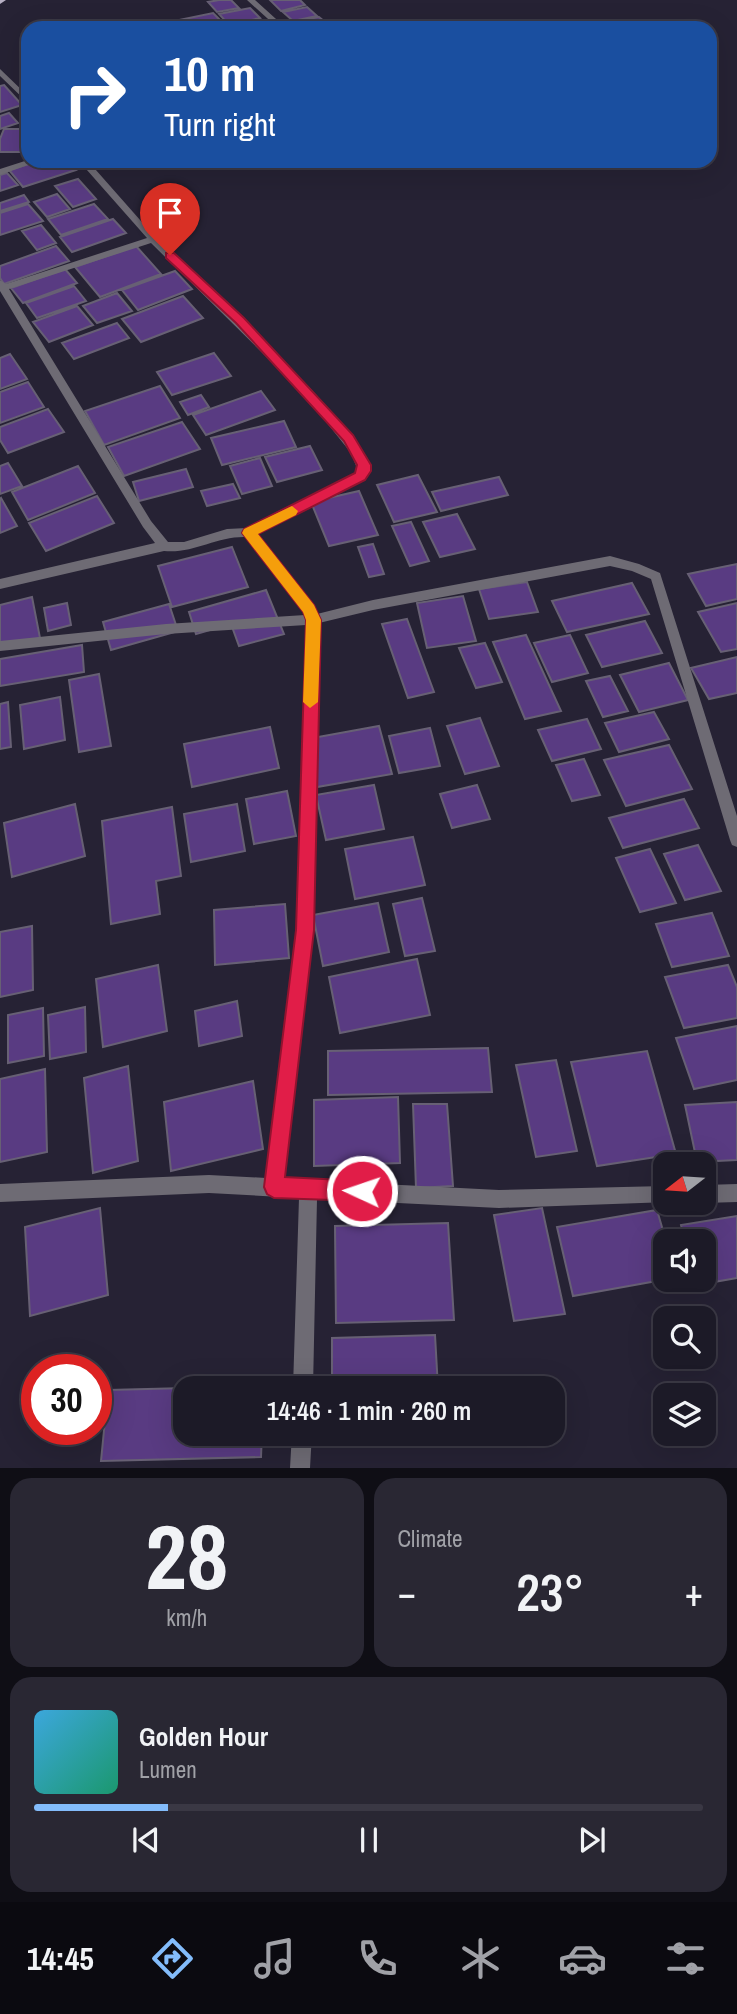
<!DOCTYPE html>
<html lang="en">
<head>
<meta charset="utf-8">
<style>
  :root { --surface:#1c1a27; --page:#292733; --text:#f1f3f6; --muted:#a0a1a7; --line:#3a3844; --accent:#83bcfb }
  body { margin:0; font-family:"Archivo Narrow",sans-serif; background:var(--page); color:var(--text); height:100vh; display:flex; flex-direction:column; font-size:26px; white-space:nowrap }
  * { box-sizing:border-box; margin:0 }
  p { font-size:23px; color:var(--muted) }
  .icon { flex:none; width:38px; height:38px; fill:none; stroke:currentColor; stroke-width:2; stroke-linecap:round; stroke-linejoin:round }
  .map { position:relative; height:1468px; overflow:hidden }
  .panel { display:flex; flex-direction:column; gap:10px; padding:10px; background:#0f0e15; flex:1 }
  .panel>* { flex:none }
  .hud { position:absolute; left:21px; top:21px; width:696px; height:147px; border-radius:21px; box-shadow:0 7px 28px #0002,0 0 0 2px var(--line); background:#1a4fa0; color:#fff; overflow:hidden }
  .needle { width:46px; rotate:253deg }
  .buttons { position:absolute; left:653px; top:1152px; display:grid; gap:14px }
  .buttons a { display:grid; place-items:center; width:63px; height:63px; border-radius:14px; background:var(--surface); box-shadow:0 7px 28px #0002,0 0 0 2px var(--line); font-size:35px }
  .speed { position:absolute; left:21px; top:1354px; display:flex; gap:14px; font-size:35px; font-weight:700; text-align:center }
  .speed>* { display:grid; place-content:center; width:91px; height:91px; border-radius:50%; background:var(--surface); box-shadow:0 7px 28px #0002,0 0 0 2px var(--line); line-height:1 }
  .speed .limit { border:10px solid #d22; background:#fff; color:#111 }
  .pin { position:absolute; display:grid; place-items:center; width:60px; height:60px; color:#fff; margin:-72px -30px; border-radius:50% 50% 50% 0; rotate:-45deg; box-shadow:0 0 7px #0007 }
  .pin .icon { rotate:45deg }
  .me { position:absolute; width:77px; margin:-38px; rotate:273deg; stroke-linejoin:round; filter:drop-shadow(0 0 5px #0008) }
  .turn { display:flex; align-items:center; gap:24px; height:147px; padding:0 28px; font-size:32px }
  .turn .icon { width:91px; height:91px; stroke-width:2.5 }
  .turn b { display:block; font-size:49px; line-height:60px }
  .big { font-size:52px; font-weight:600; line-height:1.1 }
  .panel .tile { flex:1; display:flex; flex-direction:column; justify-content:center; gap:10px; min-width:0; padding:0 24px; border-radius:21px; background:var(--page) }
  .panel .dial { align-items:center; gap:0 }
  .dial b { font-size:91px; line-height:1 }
  .song { display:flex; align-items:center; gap:21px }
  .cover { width:84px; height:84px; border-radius:10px; background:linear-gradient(135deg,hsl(200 70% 55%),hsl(160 70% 35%)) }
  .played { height:7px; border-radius:4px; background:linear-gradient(90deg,var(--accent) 20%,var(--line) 20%) }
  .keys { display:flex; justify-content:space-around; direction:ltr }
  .heat { display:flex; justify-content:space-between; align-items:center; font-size:38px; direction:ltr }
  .panel .tiles { flex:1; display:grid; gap:10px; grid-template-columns:1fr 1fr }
  .tile:last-child { grid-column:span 2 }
  .trip { position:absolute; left:173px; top:1376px; width:392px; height:70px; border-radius:21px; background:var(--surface); box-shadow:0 7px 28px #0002,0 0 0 2px var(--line); font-weight:600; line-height:70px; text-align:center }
  .tab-bar { display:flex; height:112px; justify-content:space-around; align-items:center; background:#0b0a10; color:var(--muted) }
  .tab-bar .icon { width:49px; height:49px }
  .tab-bar .active { color:var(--accent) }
  .tab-bar b { font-size:32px; color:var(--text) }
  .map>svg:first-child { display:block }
  .building { fill:#593b82; stroke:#676074; stroke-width:2 }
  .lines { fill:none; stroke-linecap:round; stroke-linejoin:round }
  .minor { fill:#6e6b74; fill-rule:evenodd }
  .primary { fill:#b7b0c4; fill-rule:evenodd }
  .route { fill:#e11d48; stroke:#92132f; stroke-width:2 }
  .slow { fill:#f59e0b }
</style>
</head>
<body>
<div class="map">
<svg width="737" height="1468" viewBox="0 0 737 1468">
  <rect width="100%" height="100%" fill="#262234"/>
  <path class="building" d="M219,0h12l8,8 -22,4 -9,-10z
    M270,0h30l5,5 -24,6z
    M307,7l10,9 -24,5 -10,-9z
    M250,8l10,10 -31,7 -10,-11z
    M213,13l12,12 -15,3h-41l-4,-5z
    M319,17l6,5 -22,5 -5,-6z
    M260,19l9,9h-32l-3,-3z
    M4,85l18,20 -22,7v-26z
    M9,113l9,10 -18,6v-13z
    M4,129h24v23h-28v-13z
    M39,161h28l9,9 -53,17 -14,-17z
    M7,173l11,12 -18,6v-16z
    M78,179l18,20 -23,8 -18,-21z
    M57,194l13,15 -23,8 -13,-15z
    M24,195l5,7 -29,9v-8z
    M28,204l15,17 -43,14v-22z
    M94,204l14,15 -47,16 -13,-16z
    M113,219l13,14 -54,19 -12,-15z
    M41,225l15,18 -19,7 -15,-19z
    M56,246l13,15 -65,23 -4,-6v-12z
    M136,246l25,28 -61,23 -25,-30z
    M65,269l12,14 -54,20 -12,-15z
    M175,271l17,18 -54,21 -16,-20z
    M74,286l12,15 -49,17 -11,-15z
    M117,293l15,18 -35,12 -14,-17z
    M183,296l20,22 -62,24 -19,-23z
    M77,306l16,19 -44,17 -16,-20z
    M117,323l12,15 -55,21 -12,-16z
    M214,353l17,23 -59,19 -15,-23z
    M10,354l17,25 -27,10v-31z
    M28,382l16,25 -44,16v-31z
    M160,386l20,32 -76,27 -19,-34z
    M261,391l14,19 -69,25 -13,-20z
    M201,395l8,12 -21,8 -8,-13z
    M48,409l16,23 -56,21 -8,-13v-13z
    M284,421l12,26 -74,18 -11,-27z
    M182,422l18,27 -76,27 -16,-29z
    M310,446l12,24 -45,12 -12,-25z
    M260,458l12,28 -30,8 -12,-28z
    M8,463l14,23 -22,8v-28z
    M78,466l17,27 -67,27 -16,-28z
    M186,469l7,18 -54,14 -6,-19z
    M418,475l19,37 -43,10 -17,-37z
    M499,477l9,18 -67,16 -9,-19z
    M233,484l7,14 -33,8 -6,-15z
    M359,491l19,44 -49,11 -18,-44z
    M97,496l17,27 -68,28 -17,-28z
    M1,498l16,28 -17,7v-34z
    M457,514l18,35 -35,8 -17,-35z
    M411,522l18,39 -19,5 -18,-40z
    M373,544l11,30 -15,3 -11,-30z
    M232,547l16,40 -76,20 -14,-41z
    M737,564v35l-31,7 -18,-32z
    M527,582l11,30 -49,7 -10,-30z
    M632,583l17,31 -82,18 -15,-31z
    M266,590l18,44 -45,12 -8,-22 -35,10 -7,-22z
    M463,596l13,45 -49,7 -10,-45z
    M32,597l8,41 -40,11v-44z
    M67,603l4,22 -23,6 -4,-23z
    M737,603v46l-16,3 -23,-40z
    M169,604l9,27 -67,19 -8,-28z
    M407,619l27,73 -26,6 -26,-74z
    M645,621l17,32 -60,14 -16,-32z
    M526,635l35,76 -36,8 -32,-77z
    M570,635l18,38 -36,9 -18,-39z
    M485,643l17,39 -26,6 -17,-40z
    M82,645l2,27 -84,14v-27z
    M737,657v36l-28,6 -18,-31z
    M669,663l19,37 -49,12 -19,-37z
    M99,674l12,72 -32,6 -10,-72z
    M610,676l18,35 -25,6 -17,-36z
    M60,697l5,43 -41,9 -4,-44z
    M8,702l3,45 -11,2v-45z
    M654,712l15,27 -50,13 -14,-29z
    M480,718l19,48 -34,8 -18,-48z
    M587,719l14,30 -49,12 -14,-31z
    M379,726l13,48 -75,13 -10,-48z
    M270,727l9,41 -87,19 -8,-43z
    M430,728l10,38 -41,7 -10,-37z
    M669,745l23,44 -66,17 -22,-46z
    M584,759l16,36 -28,6 -16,-36z
    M374,785l10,44 -58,11 -10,-45z
    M477,785l13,34 -38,9 -12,-34z
    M287,791l9,45 -42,8 -8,-45z
    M684,799l15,29 -76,20 -14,-30z
    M75,804l10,52 -73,21 -8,-54z
    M237,804l8,47 -54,11 -7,-48z
    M172,807l9,69 -25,5 4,33 -49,10 -9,-103z
    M413,837l12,48 -70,14 -10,-50z
    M698,845l23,46 -36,9 -21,-46z
    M650,849l26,54 -36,9 -24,-54z
    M422,898l13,53 -30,5 -12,-52z
    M378,903l11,49 -66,14 -10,-51z
    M285,904l4,54 -74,7 -1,-55z
    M712,913l17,43 -57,11 -16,-43z
    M32,926l1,64 -33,7v-65z
    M417,959l13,56 -90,18 -11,-56z
    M158,965l9,66 -64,16 -7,-68z
    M728,965l9,22v31l-53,10 -19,-51z
    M237,1001l5,35 -43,10 -4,-35z
    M85,1007l1,45 -36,7 -2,-44z
    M43,1008l1,48 -36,7v-48z
    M737,1026v54l-43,9 -18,-51z
    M488,1048l4,44 -164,3v-44z
    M647,1051l29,103 -79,12 -26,-104z
    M556,1060l21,91 -41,6 -20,-92z
    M128,1066l10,95 -45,12 -9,-95z
    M45,1069l2,83 -47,10v-83z
    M253,1081l10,68 -92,22 -7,-69z
    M398,1097l2,66 -86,3v-66z
    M737,1102v58l-40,2 -12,-57z
    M413,1104h34l6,82 -37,2z
    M100,1208l8,87 -78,21 -5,-89z
    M542,1208l23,106 -51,7 -20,-106z
    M657,1210l9,31 -1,38h3l-95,17 -16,-69z
    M737,1216v62l-40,7 -1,-6h8v-38h-19l-4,-16z
    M448,1223l6,97 -118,3 -1,-97z
    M435,1335l3,53h-106v-50z
    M186,1388v45h76l-1,24 -160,4 7,-71z
    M332,1433h108l1,10 -109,4z"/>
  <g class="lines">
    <path class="minor" d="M247,0h8l31,28h-8z
      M0,69l28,27v7l-28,-27z
      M28,160l11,1 -39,14v-6z
      M79,161h9l60,68 162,159 30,33 20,28 10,23 -6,8 -107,54 57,71 3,9 56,-14 237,-44 29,8 21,9 77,243v31l-5,-2 -2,-5 -79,-261 -19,-8 -22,-5 -237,44 -54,13 -6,307 -29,249 215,11 166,-4v16h4l-170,6 -182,-9 -4,189h-20l6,-190 -90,-5 -209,9v-18l209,-9 57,3 31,-248 9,-305 -140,9 -166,17v-10l166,-17 139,-9 -59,-78c-29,-1 -53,17 -82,14l-164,38v-10l155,-36 -12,-16 -143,-236v-11l6,4 141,-46zM151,243l152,150 48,60 7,18 -2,3 -109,54 -20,1 -43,13h-16l-17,-21 -142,-232z
      M737,1184v18l-33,1 -2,-1 2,-17z
      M292,1433h20l-2,35h-20z"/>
    <path class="primary" d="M0,0h6l-6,4z"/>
  </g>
  <path class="route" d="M166,253h8l70,65 109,117 18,30v6l-6,9 -107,54 56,71 7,15 -7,310 -29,247 77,4 8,3 3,7 -3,7 -8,3 -88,-3 -7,-4 -3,-7 32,-257 10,-310 -3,-8 -61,-79 2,-4 111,-56 2,-8 -13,-24 -108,-118 -70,-65z"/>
  <path class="slow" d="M292,506l6,5 -2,4 -38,19 56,71 7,15 -3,82 -8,6 -7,-6 3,-82 -3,-8 -61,-79 2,-4z"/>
</svg>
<div class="buttons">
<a><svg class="needle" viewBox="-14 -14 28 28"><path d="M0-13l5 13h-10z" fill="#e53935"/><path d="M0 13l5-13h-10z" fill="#a0a1a7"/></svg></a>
<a><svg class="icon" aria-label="sound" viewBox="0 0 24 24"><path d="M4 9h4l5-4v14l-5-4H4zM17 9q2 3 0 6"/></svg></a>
<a><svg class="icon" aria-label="search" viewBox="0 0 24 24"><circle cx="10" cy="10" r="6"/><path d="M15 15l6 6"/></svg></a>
<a><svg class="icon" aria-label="layers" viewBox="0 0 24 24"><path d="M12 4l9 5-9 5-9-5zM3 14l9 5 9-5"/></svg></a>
</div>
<div class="speed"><div class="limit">30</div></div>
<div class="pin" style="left:170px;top:255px;background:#d93025"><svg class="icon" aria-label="arrive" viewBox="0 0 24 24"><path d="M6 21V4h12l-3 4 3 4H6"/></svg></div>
<svg class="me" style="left:362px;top:1191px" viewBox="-20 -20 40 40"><circle r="17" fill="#e11d48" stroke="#fff" stroke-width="3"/><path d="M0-11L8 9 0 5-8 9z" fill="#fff"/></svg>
<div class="trip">14:46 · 1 min · 260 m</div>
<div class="hud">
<div class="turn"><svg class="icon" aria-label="right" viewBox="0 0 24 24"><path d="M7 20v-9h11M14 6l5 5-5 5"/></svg><div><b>10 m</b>Turn right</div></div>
</div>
</div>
<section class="panel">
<div class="tiles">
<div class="tile dial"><b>28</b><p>km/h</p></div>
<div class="tile"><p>Climate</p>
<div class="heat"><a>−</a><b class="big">23°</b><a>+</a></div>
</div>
<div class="tile">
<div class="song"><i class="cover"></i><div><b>Golden Hour</b><p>Lumen</p></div></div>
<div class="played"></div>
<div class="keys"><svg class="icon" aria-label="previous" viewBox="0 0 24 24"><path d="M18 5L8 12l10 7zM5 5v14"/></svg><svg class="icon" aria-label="pause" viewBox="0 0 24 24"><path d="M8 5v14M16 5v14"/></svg><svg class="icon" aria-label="next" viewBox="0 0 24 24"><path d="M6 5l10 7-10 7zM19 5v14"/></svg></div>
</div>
</div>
</section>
<nav class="tab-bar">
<b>14:45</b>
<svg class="icon active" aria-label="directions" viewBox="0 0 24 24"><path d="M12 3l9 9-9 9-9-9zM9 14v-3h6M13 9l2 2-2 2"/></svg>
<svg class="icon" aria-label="music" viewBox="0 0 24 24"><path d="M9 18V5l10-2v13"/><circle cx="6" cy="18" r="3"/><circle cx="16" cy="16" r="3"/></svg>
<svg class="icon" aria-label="phone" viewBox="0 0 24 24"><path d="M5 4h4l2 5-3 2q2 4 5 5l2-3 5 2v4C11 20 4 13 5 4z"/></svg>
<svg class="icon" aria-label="climate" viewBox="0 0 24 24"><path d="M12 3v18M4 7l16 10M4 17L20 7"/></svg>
<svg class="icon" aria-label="car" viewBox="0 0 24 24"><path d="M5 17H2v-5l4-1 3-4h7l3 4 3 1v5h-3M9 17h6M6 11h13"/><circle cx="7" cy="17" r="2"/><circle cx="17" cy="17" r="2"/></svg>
<svg class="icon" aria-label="filters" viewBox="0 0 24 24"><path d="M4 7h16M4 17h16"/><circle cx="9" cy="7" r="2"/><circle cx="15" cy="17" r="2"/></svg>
</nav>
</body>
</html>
